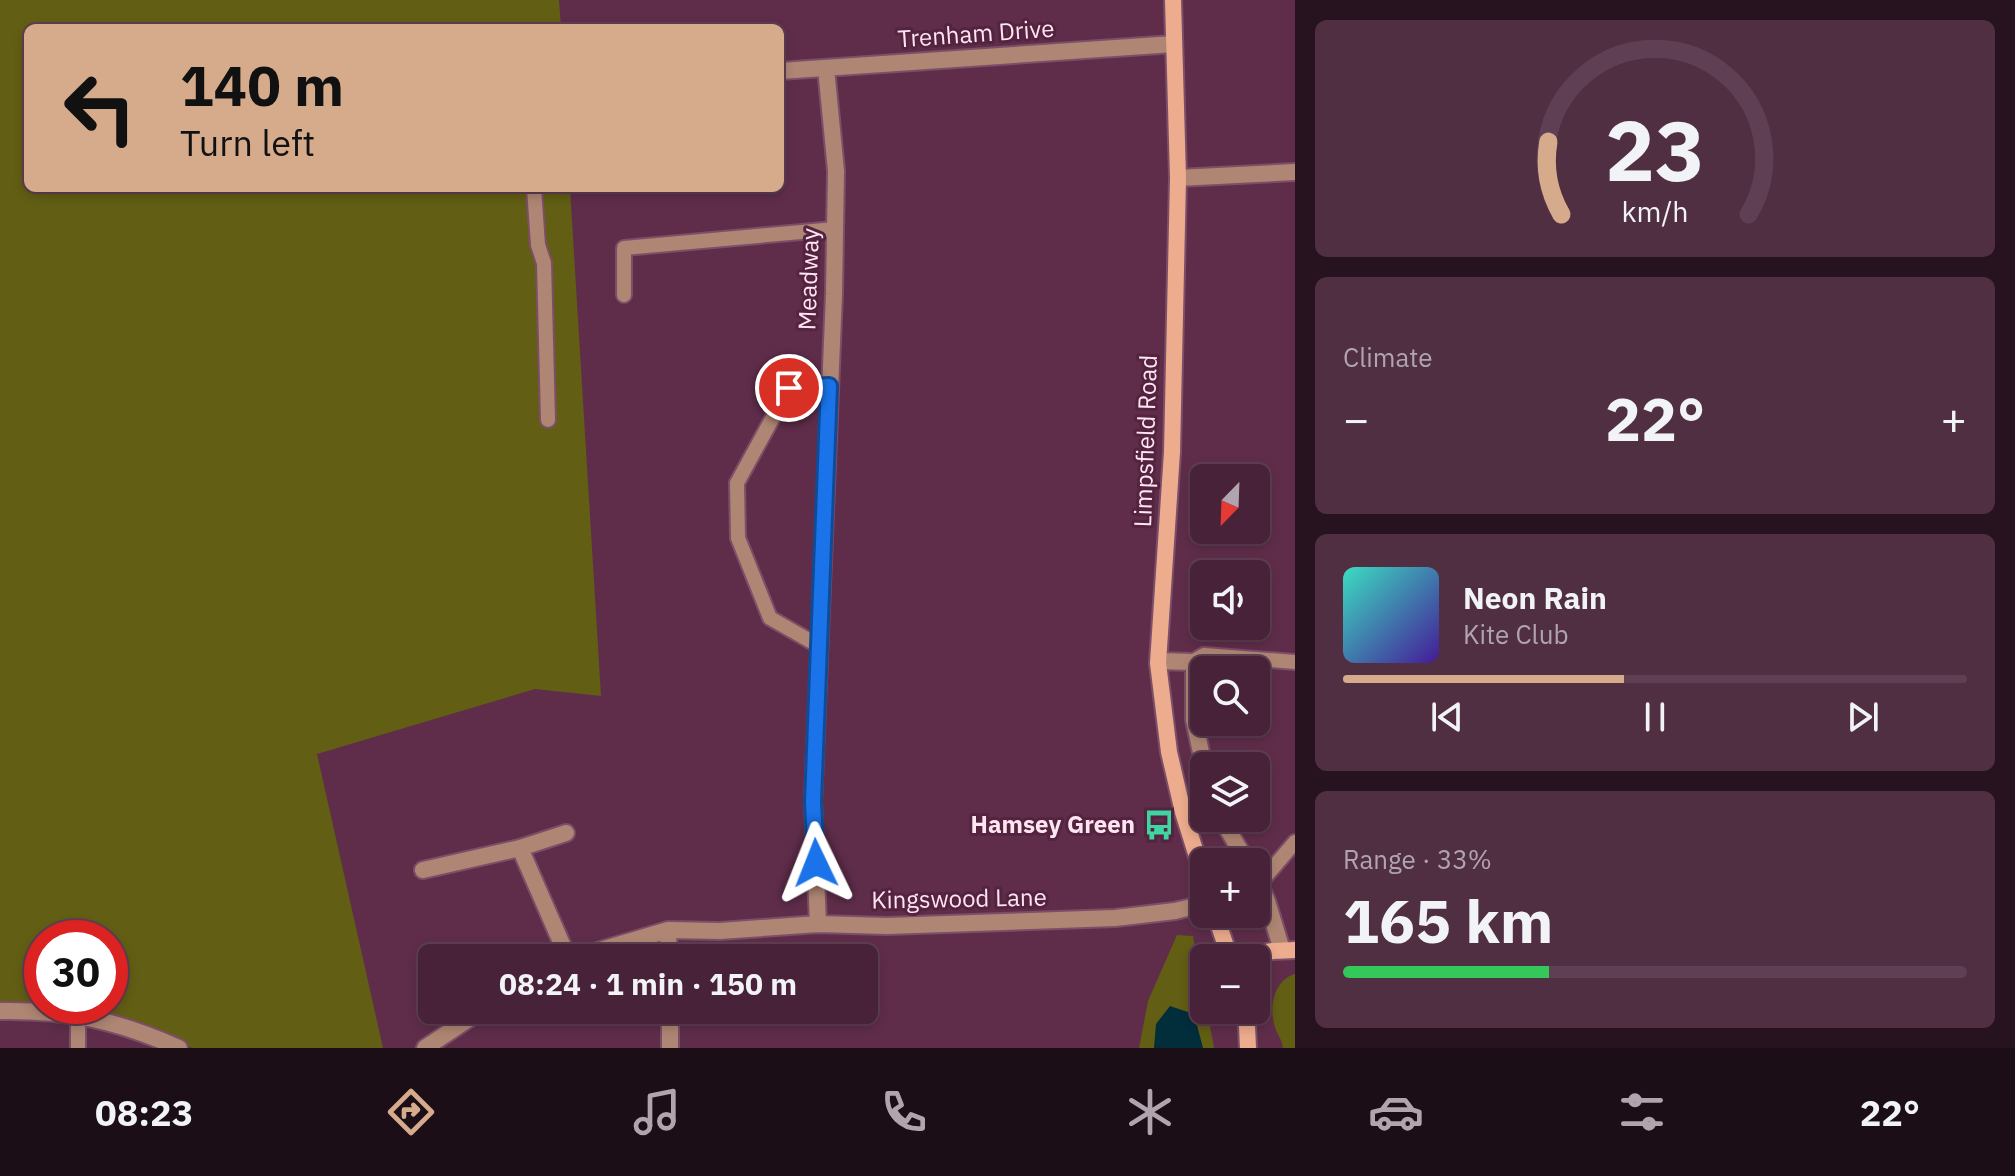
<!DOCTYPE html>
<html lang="en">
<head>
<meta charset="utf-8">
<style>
  :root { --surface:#472238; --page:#512f43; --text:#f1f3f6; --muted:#b0a4ae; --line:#5f3f53; --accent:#d6ab8b }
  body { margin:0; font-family:"IBM Plex Sans",sans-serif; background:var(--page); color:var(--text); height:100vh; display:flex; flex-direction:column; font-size:30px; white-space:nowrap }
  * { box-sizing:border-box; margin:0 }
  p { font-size:26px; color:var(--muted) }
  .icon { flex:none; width:44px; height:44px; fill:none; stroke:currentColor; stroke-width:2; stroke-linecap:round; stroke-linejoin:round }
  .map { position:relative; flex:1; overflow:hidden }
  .details { display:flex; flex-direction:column; gap:20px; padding:20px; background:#27131f; width:720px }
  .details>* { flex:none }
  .hud { position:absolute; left:24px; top:24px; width:760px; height:168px; border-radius:12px; box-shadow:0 4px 12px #0003,0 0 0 2px var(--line); background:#d6ab8b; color:#111; overflow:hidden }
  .needle { width:52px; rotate:203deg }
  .controls { position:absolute; left:1190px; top:464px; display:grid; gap:16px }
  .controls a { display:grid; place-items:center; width:80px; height:80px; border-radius:12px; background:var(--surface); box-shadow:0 4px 12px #0003,0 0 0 2px var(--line); font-size:40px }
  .speed { position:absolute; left:24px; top:920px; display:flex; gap:16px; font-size:40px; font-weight:700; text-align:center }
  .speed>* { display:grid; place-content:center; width:104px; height:104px; border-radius:50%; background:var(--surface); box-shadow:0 4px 12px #0003,0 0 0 2px var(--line); line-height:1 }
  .speed .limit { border:12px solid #d22; background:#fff; color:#111 }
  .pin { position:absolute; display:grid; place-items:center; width:68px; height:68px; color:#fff; margin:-34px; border:4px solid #fff; border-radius:50%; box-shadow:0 2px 8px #0007 }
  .me { position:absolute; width:88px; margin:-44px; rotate:358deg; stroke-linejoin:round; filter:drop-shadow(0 0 6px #0008) }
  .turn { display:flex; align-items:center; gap:28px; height:168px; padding:0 24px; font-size:36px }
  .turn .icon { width:104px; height:104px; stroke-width:2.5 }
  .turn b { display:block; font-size:56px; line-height:68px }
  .big { font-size:60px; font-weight:700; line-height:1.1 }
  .details .widget { flex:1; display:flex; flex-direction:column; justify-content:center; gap:12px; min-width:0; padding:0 28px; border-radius:12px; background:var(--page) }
  .details .dial { align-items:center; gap:0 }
  .dial svg { height:208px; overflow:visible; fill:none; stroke:var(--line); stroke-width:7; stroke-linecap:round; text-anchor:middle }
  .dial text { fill:var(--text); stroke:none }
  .song { display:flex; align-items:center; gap:24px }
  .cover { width:96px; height:96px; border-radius:12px; background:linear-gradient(135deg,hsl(170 70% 55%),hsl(260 70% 35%)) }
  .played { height:8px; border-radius:4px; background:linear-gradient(90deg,var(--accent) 45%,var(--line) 45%) }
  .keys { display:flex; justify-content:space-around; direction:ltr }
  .heat { display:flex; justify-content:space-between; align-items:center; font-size:44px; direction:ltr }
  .charge { height:12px; border-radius:6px; background:linear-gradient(90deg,#34c759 33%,var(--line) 0) }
  .trip { position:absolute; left:418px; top:944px; width:460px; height:80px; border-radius:12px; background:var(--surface); box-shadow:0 4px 12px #0003,0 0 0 2px var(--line); font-weight:700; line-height:80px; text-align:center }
  .menu { display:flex; height:128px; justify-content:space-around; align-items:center; background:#1c0e16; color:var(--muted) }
  .menu .icon { width:56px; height:56px }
  .menu .on { color:var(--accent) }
  .menu b { font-size:36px; color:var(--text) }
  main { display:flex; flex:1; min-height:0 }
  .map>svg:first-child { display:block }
  .green { fill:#625e14 }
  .water { fill:#022d3b }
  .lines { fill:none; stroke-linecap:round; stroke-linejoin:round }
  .lane-casing { stroke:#7c4e68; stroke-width:18 }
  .street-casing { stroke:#7c4e68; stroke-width:20 }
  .secondary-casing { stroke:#7c4e68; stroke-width:20 }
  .lane { stroke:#af8673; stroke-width:14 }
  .street { stroke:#af8673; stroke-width:16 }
  .secondary { stroke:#edac8d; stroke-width:16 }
  .route-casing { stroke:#114b97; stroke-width:20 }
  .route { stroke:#1a73e8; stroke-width:14 }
  .labels { text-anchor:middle; stroke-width:6; stroke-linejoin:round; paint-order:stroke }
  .street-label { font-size:24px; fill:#ffe5f2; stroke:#53233f }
  .poi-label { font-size:24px; font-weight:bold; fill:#ffe5f2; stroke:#53233f; text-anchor:end }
</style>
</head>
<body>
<main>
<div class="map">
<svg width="1295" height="1048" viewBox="0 0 1295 1048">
  <rect width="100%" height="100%" fill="#5f2d4a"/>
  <path class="green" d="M0,0h559l2,28h-533v160h542l31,508 -66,-7 -218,65 66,294h-191l-59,-26 -46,-13 -34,-3h57v-68h-68v67h-42z
    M1177,935l16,1 11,59v15h3l7,38h-75l9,-47z
    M1295,974v74h-12c-1,-8 -4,-11 -7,-18 -8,-20 -3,-50 19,-56z"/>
  <path class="water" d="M1170,1006l24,8 9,34h-49l2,-24z"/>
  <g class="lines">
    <g class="lane-casing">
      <path id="lane" d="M534,188l4,57 6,18 4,157
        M624,295v-47l211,-19
        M819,646l-49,-28 -32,-80 -1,-55 52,-95 40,-2
        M1192,662l12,-7 91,7
        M1260,883l35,-41
        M78,1048v-33"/>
    </g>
    <g class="street-casing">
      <path id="street" d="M780,71l394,-27
        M1178,178l117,-6
        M1159,661l33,1 2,6v52l10,46
        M1221,818l26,44
        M520,848l48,110
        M423,870l97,-22 46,-15
        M1256,877l11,24 15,49
        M818,924l-5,-122 21,-508 2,-123 -10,-103
        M668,930l1,28
        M574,958l94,-28 52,1 98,-7 69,2 228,-8 60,-7 29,-7
        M670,1010v38
        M0,1011c69,-1 116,9 179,37
        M425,1048l57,-38"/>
    </g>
    <g class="secondary-casing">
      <path id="secondary" d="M1173,0l5,178 -6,274 -14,211 11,89 14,60 21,67
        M1215,914l15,44
        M1230,958l43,-7 22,-1
        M1243,1010l4,16 1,22"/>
    </g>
    <use href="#lane" class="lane"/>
    <use href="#street" class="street"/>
    <use href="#secondary" class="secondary"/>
  </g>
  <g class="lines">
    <g class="route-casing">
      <path id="route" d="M789,388l40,-2 -16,416 3,61"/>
    </g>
    <use href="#route" class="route"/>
  </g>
  <defs>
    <g id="bus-bare" transform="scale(2.4)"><path d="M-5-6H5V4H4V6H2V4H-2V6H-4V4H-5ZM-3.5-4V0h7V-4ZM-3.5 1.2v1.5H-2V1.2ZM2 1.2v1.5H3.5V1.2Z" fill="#3fd4a2" stroke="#53233f" stroke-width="2.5" paint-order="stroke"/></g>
  </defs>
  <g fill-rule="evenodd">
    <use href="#bus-bare" x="1159" y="825"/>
  </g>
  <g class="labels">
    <g class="street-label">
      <text transform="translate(976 34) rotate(-4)" y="8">Trenham Drive</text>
      <text transform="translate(809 279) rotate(-88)" y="8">Meadway</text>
      <text transform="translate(1146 441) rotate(-88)" y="8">Limpsfield Road</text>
      <text transform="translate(959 899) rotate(-1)" y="8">Kingswood Lane</text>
    </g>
    <g class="poi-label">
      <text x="1135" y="833">Hamsey Green</text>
    </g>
  </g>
</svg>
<div class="controls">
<a><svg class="needle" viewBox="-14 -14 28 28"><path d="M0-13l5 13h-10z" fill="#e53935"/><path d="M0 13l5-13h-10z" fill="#b0a4ae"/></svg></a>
<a><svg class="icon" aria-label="sound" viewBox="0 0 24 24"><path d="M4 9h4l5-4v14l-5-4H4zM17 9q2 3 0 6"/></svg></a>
<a><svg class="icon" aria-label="search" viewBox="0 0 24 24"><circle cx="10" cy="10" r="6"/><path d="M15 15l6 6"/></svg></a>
<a><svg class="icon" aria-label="layers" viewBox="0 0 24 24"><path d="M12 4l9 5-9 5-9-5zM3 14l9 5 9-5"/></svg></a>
<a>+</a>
<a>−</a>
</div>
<div class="speed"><div class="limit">30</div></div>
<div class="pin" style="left:789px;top:388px;background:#d93025"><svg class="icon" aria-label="arrive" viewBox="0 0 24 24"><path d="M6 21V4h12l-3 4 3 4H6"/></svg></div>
<svg class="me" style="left:816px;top:863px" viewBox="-20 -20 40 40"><path d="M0-17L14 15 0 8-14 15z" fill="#1a73e8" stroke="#fff" stroke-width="4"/></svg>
<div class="trip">08:24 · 1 min · 150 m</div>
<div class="hud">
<div class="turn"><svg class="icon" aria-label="left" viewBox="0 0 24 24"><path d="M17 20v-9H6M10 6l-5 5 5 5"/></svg><div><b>140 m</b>Turn left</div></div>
</div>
</div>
<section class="details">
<div class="widget dial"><svg viewBox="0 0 100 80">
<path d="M14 69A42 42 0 1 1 86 69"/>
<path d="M14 69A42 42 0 0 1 9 41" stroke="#d6ab8b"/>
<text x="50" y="56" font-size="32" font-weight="700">23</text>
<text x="50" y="72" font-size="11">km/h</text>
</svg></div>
<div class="widget"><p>Climate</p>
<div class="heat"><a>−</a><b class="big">22°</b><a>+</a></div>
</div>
<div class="widget">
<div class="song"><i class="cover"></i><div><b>Neon Rain</b><p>Kite Club</p></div></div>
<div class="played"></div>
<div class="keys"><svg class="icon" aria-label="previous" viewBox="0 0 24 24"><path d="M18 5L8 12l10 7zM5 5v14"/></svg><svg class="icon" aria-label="pause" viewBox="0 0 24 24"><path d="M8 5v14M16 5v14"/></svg><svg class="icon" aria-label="next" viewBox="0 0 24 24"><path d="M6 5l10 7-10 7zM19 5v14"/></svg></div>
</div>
<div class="widget"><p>Range · 33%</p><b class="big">165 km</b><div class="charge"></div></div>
</section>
</main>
<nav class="menu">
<b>08:23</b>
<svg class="icon on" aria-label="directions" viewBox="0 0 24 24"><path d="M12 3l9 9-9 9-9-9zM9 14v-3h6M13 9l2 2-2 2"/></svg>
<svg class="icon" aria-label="music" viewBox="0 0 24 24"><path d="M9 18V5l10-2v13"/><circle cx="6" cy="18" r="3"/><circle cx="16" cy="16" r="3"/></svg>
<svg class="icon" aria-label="phone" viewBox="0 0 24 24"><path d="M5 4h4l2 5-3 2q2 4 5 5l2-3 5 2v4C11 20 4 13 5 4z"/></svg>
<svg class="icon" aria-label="climate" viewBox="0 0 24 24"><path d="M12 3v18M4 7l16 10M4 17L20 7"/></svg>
<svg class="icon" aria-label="car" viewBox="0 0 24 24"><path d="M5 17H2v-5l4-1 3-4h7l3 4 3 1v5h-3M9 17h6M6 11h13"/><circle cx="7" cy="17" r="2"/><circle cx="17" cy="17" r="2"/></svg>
<svg class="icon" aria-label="filters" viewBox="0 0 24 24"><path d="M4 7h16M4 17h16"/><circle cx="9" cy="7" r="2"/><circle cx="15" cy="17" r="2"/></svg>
<b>22°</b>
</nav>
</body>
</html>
